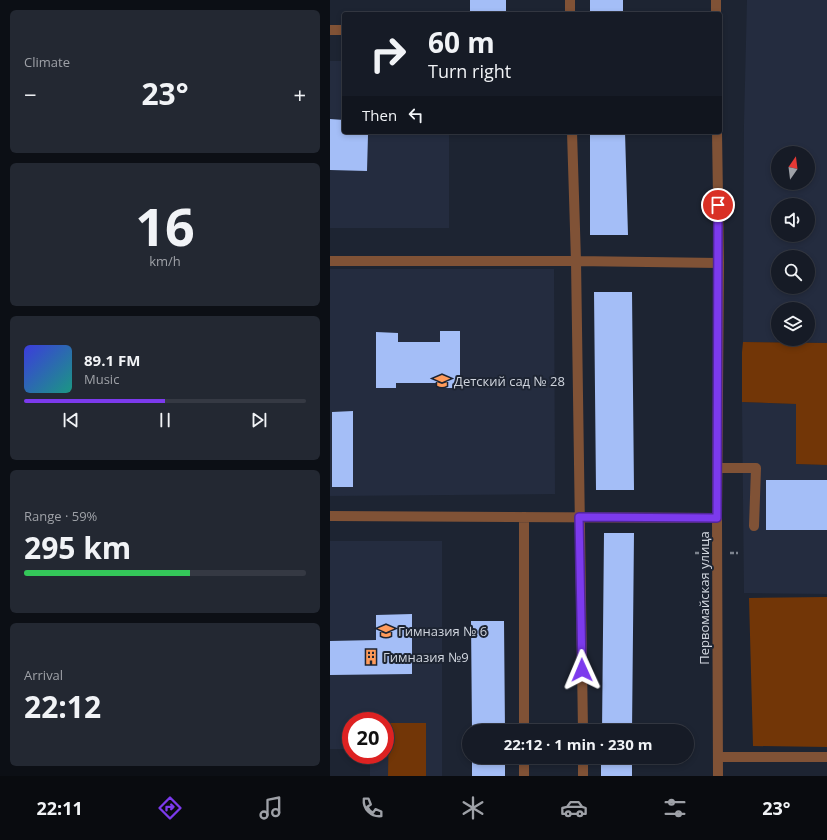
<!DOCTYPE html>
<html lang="en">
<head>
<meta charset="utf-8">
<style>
  :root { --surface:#161b26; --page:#232832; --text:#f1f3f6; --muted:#9ea1a7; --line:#353943; --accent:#7c3aed }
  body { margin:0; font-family:"Open Sans",sans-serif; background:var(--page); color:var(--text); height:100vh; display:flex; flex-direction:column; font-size:15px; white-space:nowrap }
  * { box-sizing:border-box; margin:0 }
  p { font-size:13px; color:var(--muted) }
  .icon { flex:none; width:22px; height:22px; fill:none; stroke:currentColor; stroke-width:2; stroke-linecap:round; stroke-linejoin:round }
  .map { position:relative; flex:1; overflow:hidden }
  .panel { display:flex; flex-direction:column; gap:10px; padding:10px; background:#0c0f15; width:330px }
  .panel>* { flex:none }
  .top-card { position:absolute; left:12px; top:12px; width:380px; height:122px; border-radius:4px; box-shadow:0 2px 6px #0003,0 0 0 1px var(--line); background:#161b26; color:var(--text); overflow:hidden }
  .needle { width:26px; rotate:14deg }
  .tools { position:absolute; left:441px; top:146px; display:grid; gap:8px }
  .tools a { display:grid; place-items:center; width:44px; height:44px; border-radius:50%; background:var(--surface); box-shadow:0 2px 6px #0003,0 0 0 1px var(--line); font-size:20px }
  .speed { position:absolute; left:12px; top:712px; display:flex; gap:8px; font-size:20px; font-weight:700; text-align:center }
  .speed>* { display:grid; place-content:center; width:52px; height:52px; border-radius:50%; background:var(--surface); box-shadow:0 2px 6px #0003,0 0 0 1px var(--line); line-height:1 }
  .speed .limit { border:6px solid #d22; background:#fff; color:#111 }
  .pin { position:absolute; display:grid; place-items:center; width:34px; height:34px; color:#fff; margin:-17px; border:2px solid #fff; border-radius:50%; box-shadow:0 1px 4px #0007 }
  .me { position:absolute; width:44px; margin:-22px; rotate:359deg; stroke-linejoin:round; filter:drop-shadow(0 0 3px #0008) }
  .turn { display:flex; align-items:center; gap:14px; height:84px; padding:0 20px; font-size:18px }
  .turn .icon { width:52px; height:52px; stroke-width:2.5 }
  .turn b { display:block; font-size:28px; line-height:34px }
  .then { display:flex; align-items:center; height:38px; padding:0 20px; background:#0003; gap:8px; font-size:15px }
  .big { font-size:30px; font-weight:700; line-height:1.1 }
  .panel .widget { flex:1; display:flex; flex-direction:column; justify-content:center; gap:6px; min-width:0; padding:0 14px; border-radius:6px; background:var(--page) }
  .panel .dial { align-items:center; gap:0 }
  .dial b { font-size:52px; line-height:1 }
  .song { display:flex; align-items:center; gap:12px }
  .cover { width:48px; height:48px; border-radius:6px; background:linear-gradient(135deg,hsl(240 70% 55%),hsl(170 70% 35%)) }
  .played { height:4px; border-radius:2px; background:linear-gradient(90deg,var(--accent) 50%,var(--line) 50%) }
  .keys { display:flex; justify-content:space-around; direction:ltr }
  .heat { display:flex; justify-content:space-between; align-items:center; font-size:22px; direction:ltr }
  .charge { height:6px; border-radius:3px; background:linear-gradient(90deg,#34c759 59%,var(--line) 0) }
  .trip { position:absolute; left:132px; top:724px; width:232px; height:40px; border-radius:20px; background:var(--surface); box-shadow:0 2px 6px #0003,0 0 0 1px var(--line); font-weight:700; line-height:40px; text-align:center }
  .tabs { display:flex; height:64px; justify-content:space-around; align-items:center; background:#090b0f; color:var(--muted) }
  .tabs .icon { width:28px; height:28px }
  .tabs .selected { color:var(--accent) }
  .tabs b { font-size:18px; color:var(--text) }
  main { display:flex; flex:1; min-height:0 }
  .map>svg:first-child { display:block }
  .built { fill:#242c3f; fill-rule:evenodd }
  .green { fill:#723607 }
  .building { fill:#a4bef7 }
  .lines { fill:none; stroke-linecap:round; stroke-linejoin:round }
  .path { stroke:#7d838e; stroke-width:2.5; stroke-dasharray:4 2; stroke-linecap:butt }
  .minor { stroke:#805236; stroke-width:10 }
  .route-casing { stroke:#51269a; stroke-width:10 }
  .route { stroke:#7c3aed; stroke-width:7 }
  .labels { text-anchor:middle; stroke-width:4; stroke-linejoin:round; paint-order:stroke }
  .poi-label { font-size:13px; fill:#d0d5de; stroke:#1d2432; text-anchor:start }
  .street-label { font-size:13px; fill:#d0d5de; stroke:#1d2432 }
</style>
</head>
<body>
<main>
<section class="panel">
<div class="widget"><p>Climate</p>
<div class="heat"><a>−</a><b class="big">23°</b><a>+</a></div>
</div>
<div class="widget dial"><b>16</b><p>km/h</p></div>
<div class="widget">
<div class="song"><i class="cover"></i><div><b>89.1 FM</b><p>Music</p></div></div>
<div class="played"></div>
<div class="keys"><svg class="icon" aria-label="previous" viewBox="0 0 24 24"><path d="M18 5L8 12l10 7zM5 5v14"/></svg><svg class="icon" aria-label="pause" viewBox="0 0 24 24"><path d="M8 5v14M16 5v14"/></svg><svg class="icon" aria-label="next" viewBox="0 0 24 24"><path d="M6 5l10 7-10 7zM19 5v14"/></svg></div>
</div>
<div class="widget"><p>Range · 59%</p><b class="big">295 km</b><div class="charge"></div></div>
<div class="widget"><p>Arrival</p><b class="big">22:12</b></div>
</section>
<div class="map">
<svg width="497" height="776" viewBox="0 0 497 776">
  <rect width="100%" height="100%" fill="#1d2432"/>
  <path class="built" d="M417,0h80v343l-84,-1 1,-218zM448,153h30v30h-30zM448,205h30v30h-30zM448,257h30v30h-30zM448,309h30v30h-30z
    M0,61h14v71h105v96h-119z
    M0,269h224l1,225 -225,2z
    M412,402l54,2v60l31,1v129l-83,-1z
    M0,541h112v235h-72v-21h15v-34h-34v28h-21z"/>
  <path class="green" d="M413,342l84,1v122l-31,-1v-60l-54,-2v-50z
    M497,597v150l-74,-1 -4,-148z
    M59,723h37v53h-38z"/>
  <path class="building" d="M140,0h36v14h-36z
    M260,0h33v14h-33z
    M0,119l14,1v12h4v3h20l-1,36 -37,-1z
    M260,132h35l3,103h-38z
    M264,292h38l2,198h-38z
    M110,331h20v57h-21v-5h-43v5h-20v-56l22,1v9h42z
    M23,411v76h-21v-75z
    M436,480h61v50h-61z
    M274,533h30l-2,198h-30z
    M82,614v60l-82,1v-34l46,-1v-25z
    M141,621h33l1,110h-33z
    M142,757h33v19h-33z
    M271,757h31v19h-31z"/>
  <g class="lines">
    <path class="path" d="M365,553h10
      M400,553h8"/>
    <path class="minor" d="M386,0v14
      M240,14v-14
      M0,30h14
      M242,132l4,129 7,470
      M387,132l2,131 -2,255 1,258
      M0,261h246l143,2
      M388,468h38l-2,58
      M0,516l387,2
      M194,731v-214
      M253,757v19
      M388,757h109
      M194,776v-19"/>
  </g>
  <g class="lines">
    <g class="route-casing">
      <path id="route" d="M252,670l-3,-153 138,1 1,-313"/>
    </g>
    <use href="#route" class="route"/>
  </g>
  <defs>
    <g id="school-bare" transform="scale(1.2)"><path d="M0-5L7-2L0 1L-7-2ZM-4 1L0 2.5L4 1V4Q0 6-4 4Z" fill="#ff9b5b" stroke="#1d2432" stroke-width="2.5" paint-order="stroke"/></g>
    <g id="building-bare" transform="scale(1.2)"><path d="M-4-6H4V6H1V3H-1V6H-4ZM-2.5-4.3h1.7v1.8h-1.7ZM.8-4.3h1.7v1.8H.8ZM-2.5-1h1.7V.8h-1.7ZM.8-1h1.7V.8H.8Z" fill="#ff9b5b" stroke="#1d2432" stroke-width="2.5" paint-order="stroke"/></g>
  </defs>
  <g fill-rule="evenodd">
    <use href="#school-bare" x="112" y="381"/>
    <use href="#school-bare" x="56" y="631"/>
    <use href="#building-bare" x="41" y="657"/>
  </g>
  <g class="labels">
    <g class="poi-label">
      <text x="124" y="386">Детский сад № 28</text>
      <text x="68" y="636">Гимназия № 6</text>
      <text x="53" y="662">Гимназия №9</text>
    </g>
    <g class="street-label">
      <text transform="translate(374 598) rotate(-90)" y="5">Первомайская улица</text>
    </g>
  </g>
</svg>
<div class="tools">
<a><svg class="needle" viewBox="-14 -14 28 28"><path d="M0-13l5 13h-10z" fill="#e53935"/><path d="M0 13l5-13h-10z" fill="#9ea1a7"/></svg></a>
<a><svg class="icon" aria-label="sound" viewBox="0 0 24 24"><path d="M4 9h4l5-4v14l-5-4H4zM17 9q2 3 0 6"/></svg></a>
<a><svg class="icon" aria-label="search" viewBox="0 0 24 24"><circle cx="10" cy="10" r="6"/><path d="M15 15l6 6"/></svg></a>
<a><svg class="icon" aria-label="layers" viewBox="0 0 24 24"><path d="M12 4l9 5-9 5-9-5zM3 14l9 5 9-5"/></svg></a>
</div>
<div class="speed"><div class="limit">20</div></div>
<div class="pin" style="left:388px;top:205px;background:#d93025"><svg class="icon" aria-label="arrive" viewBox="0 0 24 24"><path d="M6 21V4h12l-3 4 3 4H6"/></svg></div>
<svg class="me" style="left:252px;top:670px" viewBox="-20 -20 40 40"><path d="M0-17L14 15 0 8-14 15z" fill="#7c3aed" stroke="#fff" stroke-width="4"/></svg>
<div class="trip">22:12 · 1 min · 230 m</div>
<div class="top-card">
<div class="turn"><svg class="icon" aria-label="right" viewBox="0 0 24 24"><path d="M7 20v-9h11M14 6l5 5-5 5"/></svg><div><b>60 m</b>Turn right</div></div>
<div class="then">Then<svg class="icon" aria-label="left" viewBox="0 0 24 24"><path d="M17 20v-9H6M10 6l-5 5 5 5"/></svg></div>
</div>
</div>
</main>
<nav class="tabs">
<b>22:11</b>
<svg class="icon selected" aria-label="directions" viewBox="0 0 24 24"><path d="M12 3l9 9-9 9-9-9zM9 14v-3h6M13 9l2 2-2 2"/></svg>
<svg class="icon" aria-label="music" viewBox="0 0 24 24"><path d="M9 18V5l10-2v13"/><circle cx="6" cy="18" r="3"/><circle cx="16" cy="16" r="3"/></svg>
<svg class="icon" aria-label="phone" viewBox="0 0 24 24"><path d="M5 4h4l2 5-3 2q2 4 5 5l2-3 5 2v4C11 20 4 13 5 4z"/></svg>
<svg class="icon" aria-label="climate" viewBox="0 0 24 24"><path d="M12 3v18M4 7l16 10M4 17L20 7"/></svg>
<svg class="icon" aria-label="car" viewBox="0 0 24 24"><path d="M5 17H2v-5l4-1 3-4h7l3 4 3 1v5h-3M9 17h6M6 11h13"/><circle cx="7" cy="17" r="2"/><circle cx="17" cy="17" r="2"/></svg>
<svg class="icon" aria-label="filters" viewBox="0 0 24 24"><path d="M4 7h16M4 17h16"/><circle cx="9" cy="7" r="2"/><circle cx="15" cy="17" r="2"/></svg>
<b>23°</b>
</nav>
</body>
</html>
